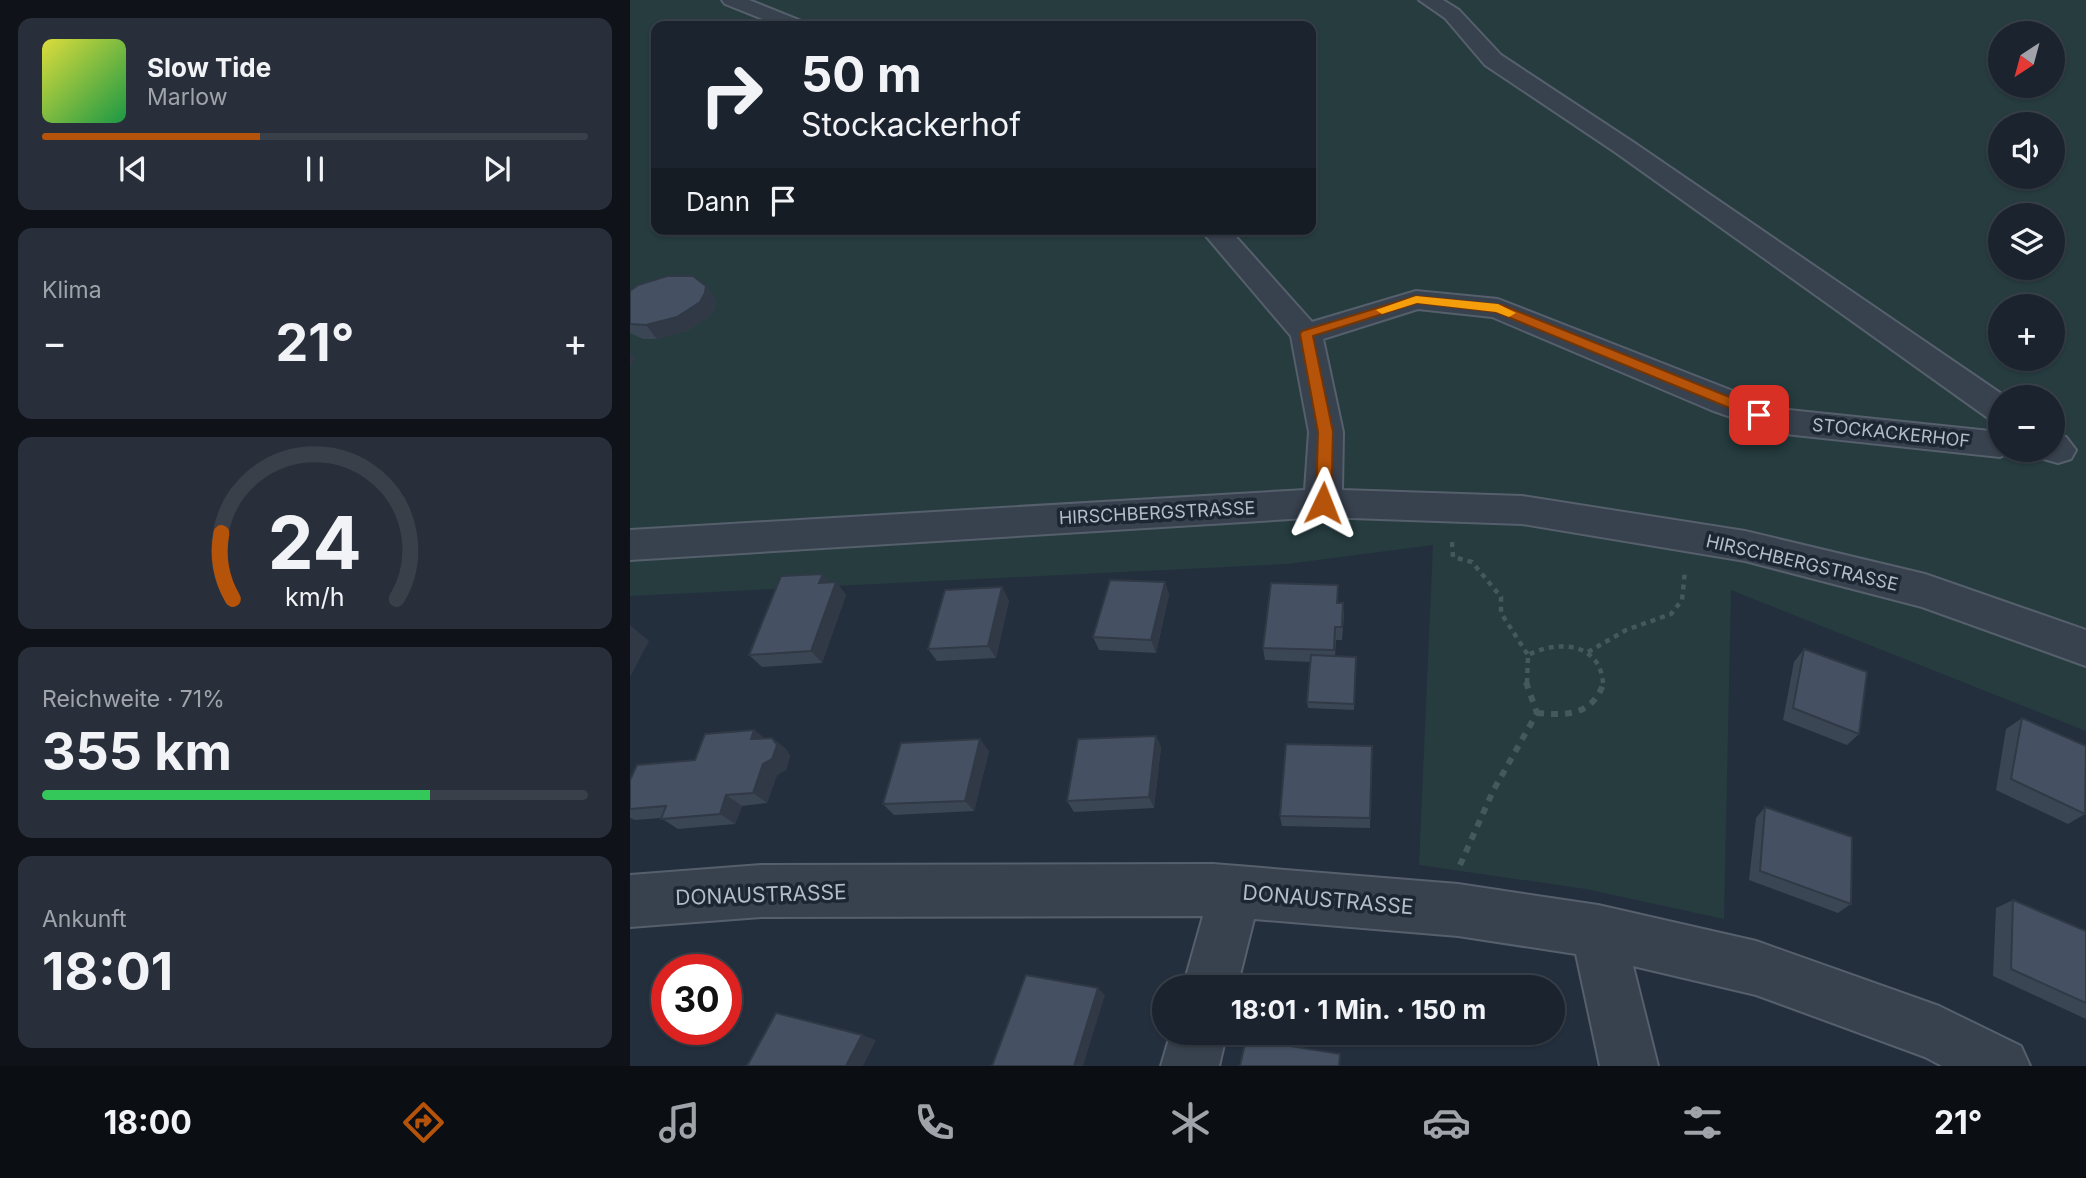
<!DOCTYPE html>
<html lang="de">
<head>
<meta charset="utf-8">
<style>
  :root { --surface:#1b232e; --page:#282f3a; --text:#f1f3f6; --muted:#a0a4aa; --line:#39404a; --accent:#b45309 }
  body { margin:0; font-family:Inter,sans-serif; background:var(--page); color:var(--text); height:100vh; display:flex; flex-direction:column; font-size:26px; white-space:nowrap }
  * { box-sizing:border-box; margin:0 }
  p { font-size:23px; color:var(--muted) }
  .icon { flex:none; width:38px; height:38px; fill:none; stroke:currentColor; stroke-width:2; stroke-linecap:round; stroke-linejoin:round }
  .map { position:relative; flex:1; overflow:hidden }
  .side { display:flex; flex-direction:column; gap:18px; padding:18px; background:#0f1319; width:630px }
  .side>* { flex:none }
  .hud { position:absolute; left:21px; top:21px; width:665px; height:214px; border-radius:14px; box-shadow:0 2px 5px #0004,0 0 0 2px var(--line); background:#1b232e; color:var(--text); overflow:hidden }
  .needle { width:46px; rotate:216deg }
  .buttons { position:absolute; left:1358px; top:21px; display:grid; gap:14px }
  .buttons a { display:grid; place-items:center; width:77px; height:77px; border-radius:50%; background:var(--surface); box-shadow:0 2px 5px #0004,0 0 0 2px var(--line); font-size:35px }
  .speed { position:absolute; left:21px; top:954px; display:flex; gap:14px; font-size:35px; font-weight:700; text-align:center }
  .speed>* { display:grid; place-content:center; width:91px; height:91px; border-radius:50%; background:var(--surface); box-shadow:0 2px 5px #0004,0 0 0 2px var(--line); line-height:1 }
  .speed .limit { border:10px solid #d22; background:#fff; color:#111 }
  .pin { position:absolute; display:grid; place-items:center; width:60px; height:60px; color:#fff; margin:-30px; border-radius:14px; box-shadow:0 4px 10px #0006 }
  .me { position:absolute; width:77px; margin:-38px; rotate:2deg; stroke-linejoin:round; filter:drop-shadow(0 0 5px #0008) }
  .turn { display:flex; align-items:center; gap:24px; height:147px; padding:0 35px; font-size:32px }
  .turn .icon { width:91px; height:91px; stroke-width:2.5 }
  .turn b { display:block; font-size:49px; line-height:60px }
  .then { display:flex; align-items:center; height:66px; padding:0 35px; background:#0003; gap:14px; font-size:26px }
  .big { font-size:52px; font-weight:700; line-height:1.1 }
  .side .tile { flex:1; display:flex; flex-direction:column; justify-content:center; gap:10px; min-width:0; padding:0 24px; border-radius:14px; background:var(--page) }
  .side .dial { align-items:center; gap:0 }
  .dial svg { height:182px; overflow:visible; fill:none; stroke:var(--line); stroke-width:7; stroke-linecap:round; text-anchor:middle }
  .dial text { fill:var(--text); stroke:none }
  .song { display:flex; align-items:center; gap:21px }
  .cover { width:84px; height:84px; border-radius:10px; background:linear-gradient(135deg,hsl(60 70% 55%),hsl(140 70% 35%)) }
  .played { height:7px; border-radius:4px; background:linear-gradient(90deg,var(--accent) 40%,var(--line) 40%) }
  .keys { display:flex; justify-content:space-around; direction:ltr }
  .heat { display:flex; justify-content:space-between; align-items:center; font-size:38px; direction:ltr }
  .charge { height:10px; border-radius:5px; background:linear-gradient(90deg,#34c759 71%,var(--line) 0) }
  .trip { position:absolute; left:522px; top:975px; width:413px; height:70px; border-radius:35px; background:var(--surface); box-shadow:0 2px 5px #0004,0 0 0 2px var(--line); font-weight:700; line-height:70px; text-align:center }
  .dock { display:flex; height:112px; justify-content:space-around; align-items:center; background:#0b0e12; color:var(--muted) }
  .dock .icon { width:49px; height:49px }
  .dock .on { color:var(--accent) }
  .dock b { font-size:32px; color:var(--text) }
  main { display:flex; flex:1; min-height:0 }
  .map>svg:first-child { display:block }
  .green { fill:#263c3f; fill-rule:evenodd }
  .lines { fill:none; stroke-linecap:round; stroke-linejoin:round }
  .minor-casing { stroke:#565f6c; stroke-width:4 }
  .path-far1 { stroke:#44595c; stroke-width:4.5; stroke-dasharray:5 5; stroke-linecap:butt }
  .path { stroke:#44595c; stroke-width:6; stroke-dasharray:7 7; stroke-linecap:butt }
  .minor { fill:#38414e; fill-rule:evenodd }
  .wall { fill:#3b4654 }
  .shaded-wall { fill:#303945 }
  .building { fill:#455162; stroke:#303945; stroke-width:2 }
  .route { fill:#b45309; stroke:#753606; stroke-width:2 }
  .slow { fill:#f59e0b }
  .labels { text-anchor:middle; stroke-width:7; stroke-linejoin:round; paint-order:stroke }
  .street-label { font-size:18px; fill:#b4bcc9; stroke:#1d2633 }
  .near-street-label { font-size:21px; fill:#b4bcc9; stroke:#1d2633 }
</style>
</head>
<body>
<main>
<section class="side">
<div class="tile">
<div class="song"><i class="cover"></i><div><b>Slow Tide</b><p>Marlow</p></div></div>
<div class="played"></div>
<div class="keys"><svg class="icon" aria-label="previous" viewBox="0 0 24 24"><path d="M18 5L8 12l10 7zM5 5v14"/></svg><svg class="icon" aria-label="pause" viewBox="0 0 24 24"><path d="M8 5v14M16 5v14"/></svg><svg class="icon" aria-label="next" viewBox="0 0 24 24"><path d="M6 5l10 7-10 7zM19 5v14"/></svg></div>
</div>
<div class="tile"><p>Klima</p>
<div class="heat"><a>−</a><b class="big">21°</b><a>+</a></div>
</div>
<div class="tile dial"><svg viewBox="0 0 100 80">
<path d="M14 69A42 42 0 1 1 86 69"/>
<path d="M14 69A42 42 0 0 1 9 40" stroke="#b45309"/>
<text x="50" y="56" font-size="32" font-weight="700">24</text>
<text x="50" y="72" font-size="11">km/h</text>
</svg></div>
<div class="tile"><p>Reichweite · 71%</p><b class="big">355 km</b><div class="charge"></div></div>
<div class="tile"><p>Ankunft</p><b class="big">18:01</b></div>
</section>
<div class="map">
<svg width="1456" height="1066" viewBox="0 0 1456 1066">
  <rect width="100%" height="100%" fill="#242f3e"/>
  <path class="green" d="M0,0h1456v731l-355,-141 -7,329 -138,-30 -167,-24 14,-320 -146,19 -657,32zM26,26h655v203h-655zM1370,33h53v53h-53zM1370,124h53v53h-53zM1370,215h53v53h-53zM1370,306h53v53h-53zM1370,397h53v53h-53z"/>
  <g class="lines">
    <g class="minor-casing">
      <path id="minor" d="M92,0h27l55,22 3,4h-27l-55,-22z
        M789,0h24l16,10 42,45 132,87 373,255h-6v25l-12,-4 -373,-266 -130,-87 -40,-47z
        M570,229h29l83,93 104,-31 82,8 281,110 221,23v18h14l-14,7 -224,-24 -65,-23 -219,-93 -74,-8 -95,30 20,93 -1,58 180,6 223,35 180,43 161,56v36l-164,-59 -177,-46 -223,-37 -199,-7 -693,43v-30l675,-40 4,-58 -18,-96z
        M1423,433l13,4 10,13 -5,9 -13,4 -18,-5 -4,-8h17z
        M583,864l245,20 140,21 158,36 183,65 82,40 9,20h-88l-17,-9 -169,-62 -123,-29 25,100h-58l-24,-112 -118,-18 -204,-17 -17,68h-54l20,-71 -442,1 -131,10v-52l131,-10z
        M541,1032h56l-8,34h-58z"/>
    </g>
    <path class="path-far1" d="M822,542l1,15 19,5 29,35v16l27,42
      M958,652l38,-22 45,-16 11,-14 3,-29
      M897,683l1,-28c29,-15 72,-13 75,28"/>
    <path class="path" d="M896,682l11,31
      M907,713c31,3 56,2 67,-31
      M830,865l33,-74 44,-78"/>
    <use href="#minor" class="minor"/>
  </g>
  <path class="wall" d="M76,286l10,14 -1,8 -5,8 -23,15 -30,8h-14l-13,-6v-42z
    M193,574l7,8h6l10,13 -24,68 -60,4 -13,-12z
    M535,582l4,13 -13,58 -57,-3 -6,-13z
    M708,585v18h5l1,13 -2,24h-6l-1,16 21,1 -2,53 -46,-2 -1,-6 4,-40 -46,-2 -2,-12z
    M379,600l-13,58 -59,3 -9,-12z
    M1174,649l55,85 -12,11 -64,-25 11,-58z
    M1392,718l63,96 -17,10 -72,-34 10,-61z
    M124,730l10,8h8l14,11 4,7 -4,14 -9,5 -10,28 -25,3 -7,18 -57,5 -17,-11 -26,2 -5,-2v-38l65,-20z
    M526,736l5,11 -7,61 -80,4 -7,-11z
    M742,746l-2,82 -88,-2 -2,-10z
    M359,751l-15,60 -80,4 -11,-11z
    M1135,807l86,97 -13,9 -89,-33 7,-62z
    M1383,900l73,31v88l-93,-43 3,-68z"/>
  <path class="shaded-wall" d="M76,286l10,14 -1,8 -5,8 -23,15 -30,8 -11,-14z
    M0,352l6,7 -6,8z
    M193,574l11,13 2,-5 10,13 -24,68 -11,-12 8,-68z
    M535,582l4,13 -13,58 -5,-13z
    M372,587l7,13 -13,58 -8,-12z
    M0,625l19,16 -19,36z
    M124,730l14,11 -17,-2z
    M526,736l5,11 -7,61 -5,-11z
    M142,738l14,11 4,7 -4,14 -9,5 -10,28 -14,-10z
    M350,739l9,12 -15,60 -9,-10z
    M96,795l16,11 -7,18 -15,-10z
    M468,988l7,7 -22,71h-9z
    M232,1035l14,5 -13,26h-17z"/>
  <path class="building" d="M37,276h26l13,10 -1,7 -5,9 -23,15 -31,8 -16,-1v-33l8,-6z
    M193,574l-4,9 17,-1 -25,69 -62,4 32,-79z
    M480,580l55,2 -14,58 -58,-3z
    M641,583l67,2 -1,18h6l-1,24h-7l-1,23 -71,-2z
    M372,587l-14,59 -60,3 17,-59z
    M1174,649l63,23 -8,62 -66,-26z
    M681,655l45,2 -2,47 -47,-2z
    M1392,718l64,28 -1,68 -74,-35z
    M124,730l-3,9 21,-1 5,7 -5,14 -9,5 -10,29 -27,2 -6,19 -59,5 5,-13 -36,3v-29l7,-15 58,-5 10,-26z
    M526,736l-7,61 -82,4 11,-62z
    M350,739l-15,62 -82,3 18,-61z
    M656,744l86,2 -2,72 -90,-2z
    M1135,807l87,30 -1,67 -91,-33z
    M1383,900l73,31v72l-75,-34z
    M396,975l72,13 -24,78h-82z
    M146,1013l86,22 -16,31h-99z
    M616,1039l94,15 -1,12h-99z"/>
  <path class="route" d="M786,296l86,9 262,106 2,4 -7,4 -5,-1 -258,-106 -79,-9 -104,33 20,96 -2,71 -8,6 -5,-2 -2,-4 2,-71 -18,-98 2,-3z"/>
  <path class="slow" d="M786,296l82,8 18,9 -7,4 -13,-5 -79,-9 -35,11 -6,-4z"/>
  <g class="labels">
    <g class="street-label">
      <text transform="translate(1261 433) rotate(6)" y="6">STOCKACKERHOF</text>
      <text transform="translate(527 513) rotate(-3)" y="6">HIRSCHBERGSTRASSE</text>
      <text transform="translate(1172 563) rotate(13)" y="6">HIRSCHBERGSTRASSE</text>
    </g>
    <g class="near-street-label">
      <text transform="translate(131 895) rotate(-2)" y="7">DONAUSTRASSE</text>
      <text transform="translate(698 900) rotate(5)" y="7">DONAUSTRASSE</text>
    </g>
  </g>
</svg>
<div class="buttons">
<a><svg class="needle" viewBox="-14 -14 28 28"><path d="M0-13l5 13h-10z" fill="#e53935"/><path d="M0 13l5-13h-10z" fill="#a0a4aa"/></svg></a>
<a><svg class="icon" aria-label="sound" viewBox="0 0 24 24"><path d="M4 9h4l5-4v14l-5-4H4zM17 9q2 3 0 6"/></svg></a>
<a><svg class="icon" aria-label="layers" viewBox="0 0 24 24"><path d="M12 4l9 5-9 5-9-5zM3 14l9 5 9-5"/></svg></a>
<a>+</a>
<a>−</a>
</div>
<div class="speed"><div class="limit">30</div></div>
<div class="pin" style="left:1129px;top:415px;background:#d93025"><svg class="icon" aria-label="arrive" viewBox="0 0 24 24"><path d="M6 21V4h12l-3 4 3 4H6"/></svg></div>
<svg class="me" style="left:693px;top:503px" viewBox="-20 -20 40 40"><path d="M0-17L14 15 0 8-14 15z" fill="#b45309" stroke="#fff" stroke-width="4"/></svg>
<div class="trip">18:01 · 1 Min. · 150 m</div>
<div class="hud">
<div class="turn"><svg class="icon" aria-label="right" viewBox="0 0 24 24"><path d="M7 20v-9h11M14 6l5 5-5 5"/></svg><div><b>50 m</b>Stockackerhof</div></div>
<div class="then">Dann<svg class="icon" aria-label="arrive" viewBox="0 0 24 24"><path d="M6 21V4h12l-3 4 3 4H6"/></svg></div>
</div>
</div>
</main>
<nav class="dock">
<b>18:00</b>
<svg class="icon on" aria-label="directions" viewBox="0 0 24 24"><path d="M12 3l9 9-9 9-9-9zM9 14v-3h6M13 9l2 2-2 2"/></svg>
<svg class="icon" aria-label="music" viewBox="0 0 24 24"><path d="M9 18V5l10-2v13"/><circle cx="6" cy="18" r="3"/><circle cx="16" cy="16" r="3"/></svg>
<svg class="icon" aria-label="phone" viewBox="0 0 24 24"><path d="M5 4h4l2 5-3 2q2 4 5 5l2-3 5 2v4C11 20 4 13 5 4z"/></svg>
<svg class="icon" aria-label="climate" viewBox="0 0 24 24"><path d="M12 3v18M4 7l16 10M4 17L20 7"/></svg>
<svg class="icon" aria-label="car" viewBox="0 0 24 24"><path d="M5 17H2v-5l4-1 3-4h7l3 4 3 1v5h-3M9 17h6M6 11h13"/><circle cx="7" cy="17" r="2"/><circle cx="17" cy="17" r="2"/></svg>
<svg class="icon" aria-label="filters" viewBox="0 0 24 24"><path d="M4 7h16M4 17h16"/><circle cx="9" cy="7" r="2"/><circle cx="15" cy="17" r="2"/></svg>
<b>21°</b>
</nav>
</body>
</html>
